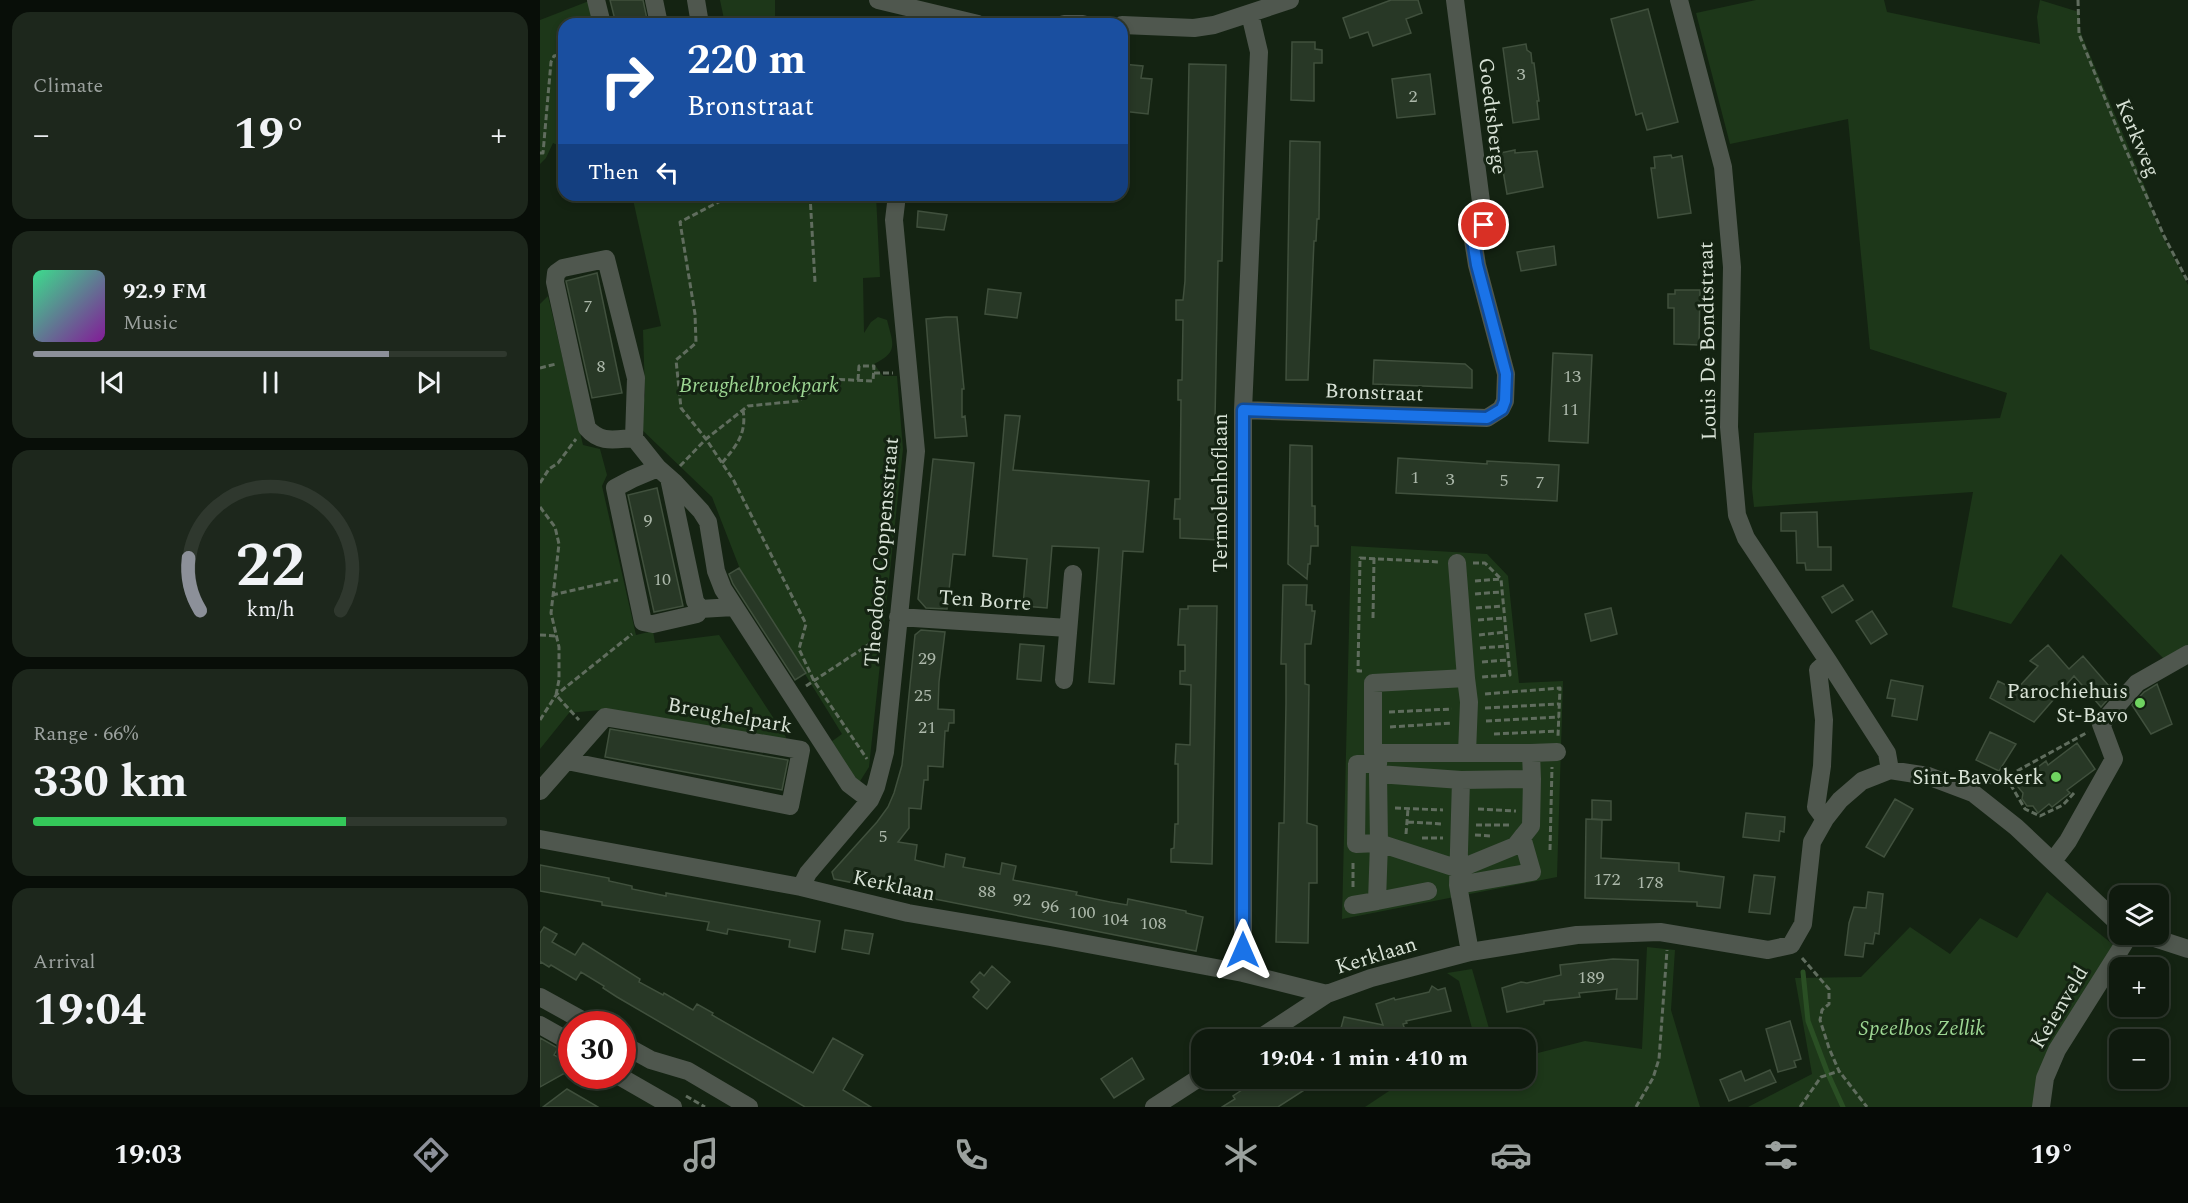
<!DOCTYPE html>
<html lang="en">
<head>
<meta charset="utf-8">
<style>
  :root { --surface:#0f1a0e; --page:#1d271c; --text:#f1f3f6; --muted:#9ba19e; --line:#2f382e; --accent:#8c9099 }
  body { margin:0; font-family:Spectral,serif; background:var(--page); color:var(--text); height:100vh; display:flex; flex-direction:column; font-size:22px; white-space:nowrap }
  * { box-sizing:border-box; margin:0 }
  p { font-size:20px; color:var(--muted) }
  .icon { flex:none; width:33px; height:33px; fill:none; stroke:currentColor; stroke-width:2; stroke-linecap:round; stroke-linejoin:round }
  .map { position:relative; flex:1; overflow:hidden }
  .sheet { display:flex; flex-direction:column; gap:12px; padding:12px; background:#080e08; width:540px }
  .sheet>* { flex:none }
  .guide { position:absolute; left:18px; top:18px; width:570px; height:183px; border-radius:18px; box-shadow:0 3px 9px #0003,0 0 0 2px var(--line); background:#1a4fa0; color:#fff; overflow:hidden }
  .fabs { position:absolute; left:1569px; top:885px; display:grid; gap:12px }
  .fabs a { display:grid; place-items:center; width:60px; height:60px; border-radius:12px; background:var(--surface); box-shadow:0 3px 9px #0003,0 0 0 2px var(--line); font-size:30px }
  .speed { position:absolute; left:18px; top:1011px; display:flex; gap:12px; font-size:30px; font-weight:700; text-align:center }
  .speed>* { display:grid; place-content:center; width:78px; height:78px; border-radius:50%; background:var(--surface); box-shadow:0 3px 9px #0003,0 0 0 2px var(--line); line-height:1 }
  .speed .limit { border:9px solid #d22; background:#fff; color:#111 }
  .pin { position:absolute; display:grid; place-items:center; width:51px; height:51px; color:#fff; margin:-26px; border:3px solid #fff; border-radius:50%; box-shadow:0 2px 6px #0007 }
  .me { position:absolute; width:66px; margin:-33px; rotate:0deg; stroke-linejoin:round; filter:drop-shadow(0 0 4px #0008) }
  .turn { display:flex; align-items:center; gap:21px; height:126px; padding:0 30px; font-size:27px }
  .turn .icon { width:78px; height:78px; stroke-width:2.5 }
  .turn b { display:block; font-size:42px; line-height:51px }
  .then { display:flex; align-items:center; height:57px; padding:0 30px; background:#0003; gap:12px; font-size:22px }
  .big { font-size:45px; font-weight:700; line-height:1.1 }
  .sheet .card { flex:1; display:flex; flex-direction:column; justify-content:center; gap:9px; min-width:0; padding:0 21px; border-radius:18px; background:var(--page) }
  .sheet .dial { align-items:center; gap:0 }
  .dial svg { height:156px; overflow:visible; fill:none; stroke:var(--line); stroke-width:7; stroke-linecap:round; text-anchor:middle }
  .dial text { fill:var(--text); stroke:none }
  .song { display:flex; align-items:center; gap:18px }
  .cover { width:72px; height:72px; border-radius:9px; background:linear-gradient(135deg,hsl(150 70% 55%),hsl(290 70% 35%)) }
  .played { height:6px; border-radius:3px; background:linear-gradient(90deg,var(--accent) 75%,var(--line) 75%) }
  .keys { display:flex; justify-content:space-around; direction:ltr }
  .heat { display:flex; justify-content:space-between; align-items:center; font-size:33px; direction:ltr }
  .charge { height:9px; border-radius:4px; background:linear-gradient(90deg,#34c759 66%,var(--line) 0) }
  .trip { position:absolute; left:651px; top:1029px; width:345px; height:60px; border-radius:18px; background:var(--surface); box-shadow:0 3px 9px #0003,0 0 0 2px var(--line); font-weight:700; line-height:60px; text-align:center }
  .tabs { display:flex; height:96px; justify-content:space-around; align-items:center; background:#060a06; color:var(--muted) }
  .tabs .icon { width:42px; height:42px }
  .tabs .current { color:var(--accent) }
  .tabs b { font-size:27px; color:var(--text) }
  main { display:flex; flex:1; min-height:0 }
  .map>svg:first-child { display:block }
  .green { fill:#1d3719 }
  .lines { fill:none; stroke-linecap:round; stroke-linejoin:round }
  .stream { stroke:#2a4f24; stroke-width:5 }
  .building { fill:#283826; stroke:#40503d; stroke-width:1.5 }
  .path { stroke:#606d5e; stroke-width:3; stroke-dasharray:6 3; stroke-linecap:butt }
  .minor { stroke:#4f574e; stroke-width:18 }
  .route-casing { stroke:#114b97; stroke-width:15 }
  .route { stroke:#1a73e8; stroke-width:10 }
  .poi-dot { fill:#6fd360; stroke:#142312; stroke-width:2 }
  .labels { text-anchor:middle; stroke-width:6; stroke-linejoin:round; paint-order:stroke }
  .number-label { font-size:18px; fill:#acb8aa }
  .street-label { font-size:21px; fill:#d8e2d6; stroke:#142312 }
  .park-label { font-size:21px; font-style:italic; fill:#9dd793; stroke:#142312 }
  .poi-label { font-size:21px; fill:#d8e2d6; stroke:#142312; text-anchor:end }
</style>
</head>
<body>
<main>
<section class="sheet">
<div class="card"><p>Climate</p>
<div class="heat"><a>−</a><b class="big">19°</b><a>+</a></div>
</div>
<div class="card">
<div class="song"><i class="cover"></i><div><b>92.9 FM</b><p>Music</p></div></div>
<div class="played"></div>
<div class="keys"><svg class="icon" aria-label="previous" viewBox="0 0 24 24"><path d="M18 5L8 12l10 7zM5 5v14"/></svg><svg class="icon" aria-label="pause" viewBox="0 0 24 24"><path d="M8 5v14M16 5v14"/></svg><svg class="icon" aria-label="next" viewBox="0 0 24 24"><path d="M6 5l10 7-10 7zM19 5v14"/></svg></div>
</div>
<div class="card dial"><svg viewBox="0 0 100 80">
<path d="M14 69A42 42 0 1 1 86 69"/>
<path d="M14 69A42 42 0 0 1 8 42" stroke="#8c9099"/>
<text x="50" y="56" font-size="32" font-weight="700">22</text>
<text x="50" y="72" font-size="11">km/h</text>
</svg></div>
<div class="card"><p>Range · 66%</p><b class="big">330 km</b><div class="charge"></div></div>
<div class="card"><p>Arrival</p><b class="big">19:04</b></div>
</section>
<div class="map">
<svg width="1648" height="1107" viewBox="0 0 1648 1107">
  <rect width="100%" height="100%" fill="#142312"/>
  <path class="green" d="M180,0h55v24h-50z
    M1216,0h128l3,12 153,32 -3,-27 3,-17 39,12 1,19 70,168 -2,1 15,37 25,48v363l-23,12 -104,-106 -50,70 -59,-17 21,-115 -219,15 -2,-19 2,-55 246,-15 7,-25 -137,-44 -22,-230 -118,25 -34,-131z
    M49,1l5,23h-30v124l-11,-5 -7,15 -6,6v-144z
    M92,195h244l4,82 -17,1 1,55 7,-11 7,-5 9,3c6,24 12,32 -13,44l9,12h14l6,73 -34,318 -12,19 -26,-44 11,-8 -102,-165 -28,-72 -74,-71 7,-31 -2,-65 18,-4z
    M8,296l35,149 17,4 7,26 -5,11 34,149 17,-4 2,12 64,-8 67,102 -1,5 -185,-32 -31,3 -29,36v-445z
    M811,546l136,8 21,22 11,107 44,-2 -6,196 -215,42z
    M1507,892l73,58 -85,157h-287l64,-33 -17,-96 66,-1 49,-50 40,27 30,-36 37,20z
    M1107,947l28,3 -4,60 29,97h-335l30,-20 30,-6v-2l101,-1v-22l59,-15 57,8z
    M932,969l20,70h-17l-16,-58 -12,-8z"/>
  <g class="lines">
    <path class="stream" d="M1263,972l5,49 20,53 15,33"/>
  </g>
  <path class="building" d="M70,0h33l5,24h-32z
    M851,0h27l4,13 -16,6 5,14 -38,13 -5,-14 -18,6 -7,-20z
    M1108,9l30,113 -31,8 -5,-17 -6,2 -25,-96z
    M752,42h23v7l7,1v13h-8v38l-23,-1z
    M986,44l1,6 4,3 1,10h2l5,38h-2l2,18 -26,4 -10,-75z
    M582,64l21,2 -2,12 11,1 -4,35 -26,-3z
    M649,64l37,1 -4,196h-4l-3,159h5l-2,120 -38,-2v-19h-6l1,-20h5l1,-99h-3v-20h4l1,-60h-7v-20h7l2,-19z
    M890,74l5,40 -38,4 -5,-39z
    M750,141l30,1 -1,77h-2l-1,22h-2l-6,139h-22z
    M975,150v3l22,-2 6,36 -36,7 -7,-41z
    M1131,155l1,3 10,-2 9,57 -33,5 -7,-50h4l-1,-11z
    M378,211l29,4 -3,15 -27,-3z
    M1014,246l2,19 -35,6 -4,-19z
    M57,273l25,120 -30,5 -26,-117z
    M448,289l33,4 -4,25 -32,-4z
    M1135,290h25l-1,55 -25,-1v-36h-6v-14h7z
    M406,317h11l7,72h-2v28l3,-1 2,20 -32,2 -9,-119z
    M1013,353l39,2 -4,88 -39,-2z
    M834,360l91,4 7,6v18l-99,-4z
    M465,415l15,1 -7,54 136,11 -6,71 -20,-1 -9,133 -25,-2 10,-134 -47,-2 -5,62 -24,-2 4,-47 -34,-3z
    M750,445l22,1v60h3v20h3v20h-7l-1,18h-2l-1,15 -19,-15z
    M858,458l89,6v-3l72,4 -2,36 -161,-8z
    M393,459l41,4 -9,92 -12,-1 -6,55 -21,-1 -8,-9z
    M117,488l26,118 -29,6 -26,-117z
    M1277,512l1,35h13v23h-25l-1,-7h-8l-1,-32h-15v-18z
    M199,568l67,105 -11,7 -62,-96 -4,-10z
    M743,585h24l-1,20h6v6h3l-4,33h-6v40l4,1 -2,138 10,3v57h-8l-1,60 -32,-1 3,-119h5l2,-120v-39h-5z
    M1303,585l10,15 -21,13 -10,-16z
    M648,606h29l-5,258 -41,-2v-13l3,-1 1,-24h3v-60h-3l1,-20 14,1 1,-60 -11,-1v-13h5v-26h-7l2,-36h8z
    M1071,608l6,26 -26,7 -6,-27z
    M1332,611l15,23 -16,10 -15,-23z
    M381,630l24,2 -6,50 -1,27 16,1v13h-5l-1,8h-3l-2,36 -15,-1v14h-4l-3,29 -12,-1v20l-11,14 19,3 -2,15 29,7 2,-13 19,4 -2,9 37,7 2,-11 14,3 -3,14 64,12 -1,3 34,7 17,3 1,-6 58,12v2l17,4 -7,34 -362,-72 -2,-7 45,-50 11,-15 6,-14 8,-28 13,-130z
    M480,644l24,2 -3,35 -24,-2z
    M1508,645l21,24 14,-13 26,30 2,-1 5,5 -15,17 -27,-31 -40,46 -44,-24 8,-17 18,9 22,-24 -8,-5z
    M1351,680l32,6 -6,34 -25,-4 3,-17 -8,-1z
    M1617,684l15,40 -21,10 -19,-29 12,-13z
    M70,729l178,31 -6,30 -177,-33z
    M1450,732l26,12 -17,27 -23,-11z
    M1537,743l18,26 -28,21 3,3 -18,14 -3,-3 -11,9 -5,-7h-6l-5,-7 1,-6 -5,-6 11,-8 -2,-4 19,-14 2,4z
    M1355,799l18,10 -29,48 -18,-10z
    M1052,800l19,1v19l-19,-1z
    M1206,813l39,4 -1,15 -4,-1 -1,10 -36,-4z
    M1046,819l16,1 -1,38 78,5v8l45,6 -4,31 -23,-2v-4l-112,-4z
    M0,865l69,13v3l23,5v3l34,7v-3l154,28 -5,31 -26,-5 1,-7 -62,-11 -1,5 -20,-4 2,-8 -107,-17v-3l-62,-11z
    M1214,875l21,2 -5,37 -21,-2z
    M1328,892l15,2 -4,40 -4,-1 -2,11 -8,-1 -2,14 -18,-2 4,-32 5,-16 12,1z
    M4,927l13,7 -5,8 23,13 8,-12 57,36 -1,3 24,13 1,-2 29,17 4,-6 16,9 -1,2 101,58 20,-35 30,17 -20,35 28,17h-66l-188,-110 -14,-9 1,-2 -23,-14 -5,8 -25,-15 -2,2 -8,-5 -1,1v-30z
    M305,930l28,4 -4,20 -27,-5z
    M1073,959l25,1 -1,39h-21l1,-10 -38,4 1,4 -36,4v3l-37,8 -5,-24 19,-6 6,1 34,-8 -1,-10z
    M452,966l18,16 -23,27 -14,-12 6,-7 -8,-8 9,-10 4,4z
    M892,986l6,4 7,-2 6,23 -45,10 1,2 -4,1 2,6 17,4 -1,6h-98l18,-12 3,-11 39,8 -7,-21 18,-6 1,2 34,-8z
    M1250,1021l11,38 -7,2 2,6 -18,5 -12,-43z
    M0,1038l18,10 -4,7 18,10v4l-32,18z
    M592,1058l12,21 -30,19 -13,-19z
    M1230,1070l6,12 -47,19 -9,-21 21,-9 4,10z
    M720,1078h63l-45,29h-56l13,-8 -2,-3z
    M27,1089l31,18h-55z"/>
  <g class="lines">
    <path class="path" d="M1538,0l1,34 44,109 41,93 24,46
      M0,153h3l8,-91 3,-6 10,-2
      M270,195l5,87
      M0,368l16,-4
      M334,373h19
      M318,380l1,-14h15l-1,15 -44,-2 -31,22 -50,5 -42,33 28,42 72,143 -7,25 15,32 53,78
      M182,463c14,-17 25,-29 21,-53
      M140,466l26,-27 -25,-31 -5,-48 20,-17 -1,-29 -15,-92 52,-27
      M0,483l9,-14 9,-6 18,-24
      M0,507l15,20 4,17 -8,69 8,34v33l-3,15 23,25
      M933,563h12l16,16 9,96 -28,2
      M935,581l26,-2
      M935,594l26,-2
      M12,595l66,-15
      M936,608l27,-2
      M833,618l1,-60
      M938,620l26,-2
      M0,635l17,1
      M939,635l26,-3
      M940,648l27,-2
      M942,662l26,-2
      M822,671h-4l2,-113 80,4
      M266,686l65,-43h9
      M945,694l75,-6 -2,48
      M945,708l74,-4
      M849,712l63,-3
      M0,720l16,-25 76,-61
      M946,721l73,-4
      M850,727l62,-4
      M954,734l64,-3
      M1448,782l5,1 13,-6
      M1534,793l-11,12 -23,11 -15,-7 -19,-32 82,-45
      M855,808l48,2
      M938,809l38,2
      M868,822l35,2
      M936,825h35
      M866,834l2,-25
      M935,835l17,1
      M882,838h21
      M1010,850l2,-83
      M813,887v-26
      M1262,958l27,31v15l-7,6 -2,10 9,28 10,23 28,36
      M146,1096l19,11
      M1096,1107l17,-29 6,-19 8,-109
      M1260,1107l21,-30 18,-6"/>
    <path class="minor" d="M56,0l6,24
      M114,0l5,24
      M156,0l4,24
      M338,0l100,24
      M1139,0l44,167 9,100 -3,160 8,88 9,23 82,123 59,92 3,17
      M524,24h19
      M582,25l72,3 20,-3 76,-25
      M703,410l244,8 14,-9 4,-8 1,-27 -29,-109 -4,-25 11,-15 -29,-225
      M94,438c-19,1 -33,6 -47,-10l-32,-146 1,-9 7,-5 43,-9 30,119 -2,60 24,30 17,15 26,28 7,11 8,49 7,18 126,195 21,16
      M118,468l-26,11 -17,9 28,134 10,2 44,-10 3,-5
      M129,478l26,123 5,8 34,-2
      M358,617l170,11
      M524,680l9,-106
      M839,753h-6v-70l93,-5 -9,-115
      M927,753h64l1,26
      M991,753l26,-1
      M838,764h-21l-1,80 23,-1 -2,58 51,-10
      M838,764l1,-11h88l2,-51 -3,-24
      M838,774l83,6 71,-1 -1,47 -16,20 -56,23 -80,-26z
      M921,780l-3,105 12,67
      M0,791l65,-74 196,33 -11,56 -223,-45
      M1285,819l-9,-12 6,-41 2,-46 -6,-50 10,-9
      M0,839l261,48 107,26 142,24 193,36 84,21
      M1513,861l15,-20 46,-82 -13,-35 36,-41 51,-29
      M918,885l74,-13 -10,-35
      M261,887l7,-14 62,-73 6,-13 9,-35 31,-301 -22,-231 3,-25
      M813,905l24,-4
      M1602,934l46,15
      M703,973v-563l16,-358 -9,-38
      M0,997l49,27
      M0,1025l32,18
      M717,1040l70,-46 44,-16 99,-26 107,-17 83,-3 108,18 23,-5 12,-21 9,-82 13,-23 15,-19 22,-19 28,-11 38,6 45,17 43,34 104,98
      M82,1044l29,16 37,11 61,36
      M79,1076l54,31
      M614,1107l48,-31
      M1501,1107l4,-29 12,-28 73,-116"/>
  </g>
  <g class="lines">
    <g class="route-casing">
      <path id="route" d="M703,950v-540l244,8 15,-9 3,-8 1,-27 -29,-109 -4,-25 11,-15"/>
    </g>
    <use href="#route" class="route"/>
  </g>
  <g class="poi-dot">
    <circle cx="1600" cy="703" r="6"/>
    <circle cx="1516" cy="777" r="6"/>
  </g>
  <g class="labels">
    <g class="number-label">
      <text x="981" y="80">3</text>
      <text x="873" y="102">2</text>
      <text x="48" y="312">7</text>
      <text x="61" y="372">8</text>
      <text x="1032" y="382">13</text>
      <text x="1030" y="415">11</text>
      <text x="875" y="483">1</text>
      <text x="910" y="485">3</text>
      <text x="964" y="486">5</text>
      <text x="1000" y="488">7</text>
      <text x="108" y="526">9</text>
      <text x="122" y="585">10</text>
      <text x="387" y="664">29</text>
      <text x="383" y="701">25</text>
      <text x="387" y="733">21</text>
      <text x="343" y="842">5</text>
      <text x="1067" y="885">172</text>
      <text x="1110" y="888">178</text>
      <text x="447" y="897">88</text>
      <text x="482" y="905">92</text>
      <text x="510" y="912">96</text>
      <text x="542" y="918">100</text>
      <text x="575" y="925">104</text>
      <text x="613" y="929">108</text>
      <text x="1051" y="983">189</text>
    </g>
    <g class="street-label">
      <text transform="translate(953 116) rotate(83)" y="7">Goedtsberge</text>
      <text transform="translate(1598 138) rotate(67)" y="7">Kerkweg</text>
      <text transform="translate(1167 341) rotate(-91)" y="7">Louis De Bondtstraat</text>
      <text transform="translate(834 392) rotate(2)" y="7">Bronstraat</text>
      <text transform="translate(680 493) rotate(-90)" y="7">Termolenhoflaan</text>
      <text transform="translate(341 552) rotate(-85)" y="7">Theodoor Coppensstraat</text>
      <text transform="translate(445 600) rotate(4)" y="7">Ten Borre</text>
      <text transform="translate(190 715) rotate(10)" y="7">Breughelpark</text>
      <text transform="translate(354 885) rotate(12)" y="7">Kerklaan</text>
      <text transform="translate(836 955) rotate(-17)" y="7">Kerklaan</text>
      <text transform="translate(1519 1007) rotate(-59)" y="7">Keienveld</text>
    </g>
    <g class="park-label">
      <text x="219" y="392">Breughelbroekpark</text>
      <text x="1382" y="1035">Speelbos Zellik</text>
    </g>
    <g class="poi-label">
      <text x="1588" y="698">Parochiehuis<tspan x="1588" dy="24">St-Bavo</tspan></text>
      <text x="1504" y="784">Sint-Bavokerk</text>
    </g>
  </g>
</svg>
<div class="fabs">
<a><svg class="icon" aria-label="layers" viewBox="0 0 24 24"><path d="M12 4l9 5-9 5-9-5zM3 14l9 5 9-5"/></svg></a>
<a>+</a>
<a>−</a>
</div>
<div class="speed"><div class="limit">30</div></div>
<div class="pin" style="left:944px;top:225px;background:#d93025"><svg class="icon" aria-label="arrive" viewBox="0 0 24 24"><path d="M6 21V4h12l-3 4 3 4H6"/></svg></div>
<svg class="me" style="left:703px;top:950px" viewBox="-20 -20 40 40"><path d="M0-17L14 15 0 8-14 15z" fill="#1a73e8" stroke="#fff" stroke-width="4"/></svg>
<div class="trip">19:04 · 1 min · 410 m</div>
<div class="guide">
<div class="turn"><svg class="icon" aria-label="right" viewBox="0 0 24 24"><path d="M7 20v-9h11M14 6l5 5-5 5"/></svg><div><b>220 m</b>Bronstraat</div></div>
<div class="then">Then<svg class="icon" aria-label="left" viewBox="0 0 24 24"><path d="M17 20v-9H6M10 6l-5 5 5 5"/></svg></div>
</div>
</div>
</main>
<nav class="tabs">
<b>19:03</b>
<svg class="icon current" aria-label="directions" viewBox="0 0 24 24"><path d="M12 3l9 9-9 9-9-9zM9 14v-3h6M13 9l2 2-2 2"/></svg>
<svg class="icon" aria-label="music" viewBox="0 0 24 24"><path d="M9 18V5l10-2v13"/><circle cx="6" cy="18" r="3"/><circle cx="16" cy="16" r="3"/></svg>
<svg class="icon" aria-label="phone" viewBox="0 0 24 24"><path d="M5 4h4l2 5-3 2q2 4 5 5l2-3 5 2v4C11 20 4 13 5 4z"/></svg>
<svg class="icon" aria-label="climate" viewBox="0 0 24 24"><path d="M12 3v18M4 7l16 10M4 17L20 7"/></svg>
<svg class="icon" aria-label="car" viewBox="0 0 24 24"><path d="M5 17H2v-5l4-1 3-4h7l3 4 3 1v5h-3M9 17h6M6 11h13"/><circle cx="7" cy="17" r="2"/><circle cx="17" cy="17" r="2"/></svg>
<svg class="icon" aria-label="filters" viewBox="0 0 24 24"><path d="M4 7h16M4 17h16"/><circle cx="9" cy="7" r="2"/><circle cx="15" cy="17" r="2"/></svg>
<b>19°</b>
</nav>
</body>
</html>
